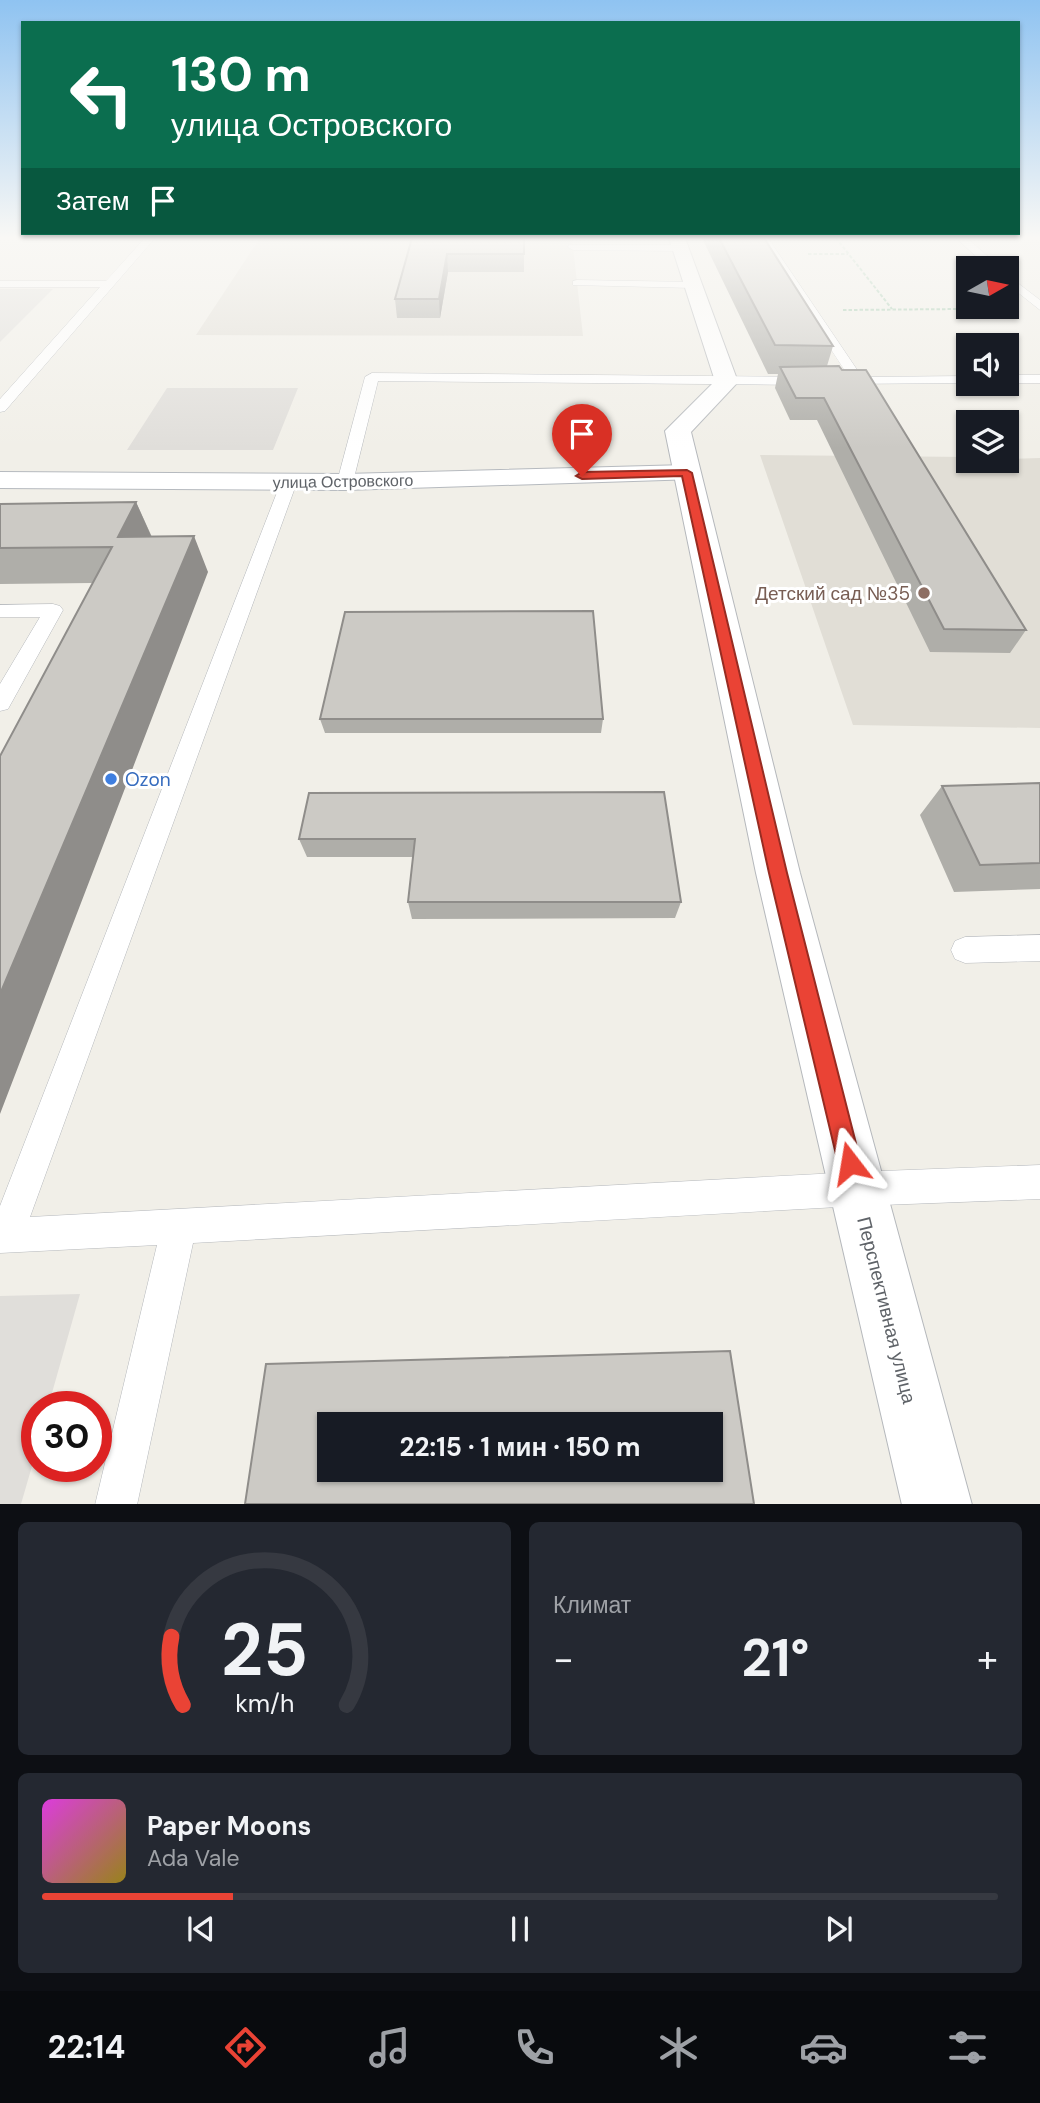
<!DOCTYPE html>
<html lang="ru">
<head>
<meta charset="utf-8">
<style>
  :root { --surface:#171b24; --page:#242831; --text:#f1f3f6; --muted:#9ea1a6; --line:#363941; --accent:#ea4335 }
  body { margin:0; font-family:"DM Sans",sans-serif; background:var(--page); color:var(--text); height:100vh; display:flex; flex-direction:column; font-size:26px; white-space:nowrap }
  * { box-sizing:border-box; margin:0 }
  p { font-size:23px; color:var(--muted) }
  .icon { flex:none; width:38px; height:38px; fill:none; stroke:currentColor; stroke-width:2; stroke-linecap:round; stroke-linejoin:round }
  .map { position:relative; height:1504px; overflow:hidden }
  .side { display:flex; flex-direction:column; gap:18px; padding:18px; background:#0d0f14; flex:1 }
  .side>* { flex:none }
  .guide { position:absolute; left:21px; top:21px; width:999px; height:214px; border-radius:0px; box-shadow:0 2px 5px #0004; background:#0b6e4f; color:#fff; overflow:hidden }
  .needle { width:46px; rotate:81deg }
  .controls { position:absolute; left:956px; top:256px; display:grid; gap:14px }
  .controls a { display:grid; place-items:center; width:63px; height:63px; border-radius:0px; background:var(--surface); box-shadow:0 2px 5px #0004; font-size:35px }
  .speed { position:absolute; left:21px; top:1391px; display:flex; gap:14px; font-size:35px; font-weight:700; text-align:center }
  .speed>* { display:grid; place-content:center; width:91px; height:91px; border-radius:50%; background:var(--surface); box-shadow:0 2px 5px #0004; line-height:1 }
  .speed .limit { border:10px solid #d22; background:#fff; color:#111 }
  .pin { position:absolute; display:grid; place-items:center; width:60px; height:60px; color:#fff; margin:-72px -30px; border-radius:50% 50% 50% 0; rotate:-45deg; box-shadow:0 0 7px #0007 }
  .pin .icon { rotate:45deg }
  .me { position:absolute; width:77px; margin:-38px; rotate:346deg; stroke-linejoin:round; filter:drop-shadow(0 0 5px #0008) }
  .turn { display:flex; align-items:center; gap:24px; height:147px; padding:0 35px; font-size:32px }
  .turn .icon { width:91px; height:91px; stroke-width:2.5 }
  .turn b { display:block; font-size:49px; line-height:60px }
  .then { display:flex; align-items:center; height:66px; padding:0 35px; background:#0003; gap:14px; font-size:26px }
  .big { font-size:52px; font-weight:700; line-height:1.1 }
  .side .widget { flex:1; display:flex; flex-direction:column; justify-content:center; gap:10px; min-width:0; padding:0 24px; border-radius:10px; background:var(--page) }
  .side .dial { align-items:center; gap:0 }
  .dial svg { height:182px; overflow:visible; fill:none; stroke:var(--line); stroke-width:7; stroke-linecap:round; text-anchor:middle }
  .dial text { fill:var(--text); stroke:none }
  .song { display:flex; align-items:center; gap:21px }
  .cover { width:84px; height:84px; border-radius:10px; background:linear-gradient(135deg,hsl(300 70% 55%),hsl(50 70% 35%)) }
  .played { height:7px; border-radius:4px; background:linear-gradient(90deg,var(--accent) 20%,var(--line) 20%) }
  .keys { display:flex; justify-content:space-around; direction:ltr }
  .heat { display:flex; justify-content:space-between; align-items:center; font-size:38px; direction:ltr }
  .side .tiles { flex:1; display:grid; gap:18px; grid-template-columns:1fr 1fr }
  .widget:last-child { grid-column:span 2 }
  .trip { position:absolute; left:317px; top:1412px; width:406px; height:70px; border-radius:0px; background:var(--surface); box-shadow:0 2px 5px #0004; font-weight:700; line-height:70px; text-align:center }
  .dock { display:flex; height:112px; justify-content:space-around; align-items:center; background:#090b0e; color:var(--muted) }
  .dock .icon { width:49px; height:49px }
  .dock .active { color:var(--accent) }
  .dock b { font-size:32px; color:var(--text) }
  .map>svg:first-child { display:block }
  .industrial { fill:#e0deda }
  .education { fill:#e1ded6 }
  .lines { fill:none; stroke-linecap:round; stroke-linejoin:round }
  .lane-casing { stroke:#b5b8bc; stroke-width:1 }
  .street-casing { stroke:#b5b8bc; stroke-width:2 }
  .secondary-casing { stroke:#b6babf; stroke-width:2 }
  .path { stroke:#9cc7a9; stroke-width:2; stroke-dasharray:3.5 2; stroke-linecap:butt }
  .lane { fill:#fff; fill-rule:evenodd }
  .street { fill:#fff; fill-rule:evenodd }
  .secondary { fill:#fff; fill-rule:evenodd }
  .wall { fill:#afaea9 }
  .shaded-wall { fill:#8f8d8a }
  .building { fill:#cccac5; stroke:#8f8d8a; stroke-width:2; fill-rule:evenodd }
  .route { fill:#ea4335; stroke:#982c22; stroke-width:2 }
  .education-dot { fill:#8d6e63; stroke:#fff; stroke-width:2.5 }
  .shop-dot { fill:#3f7fe0; stroke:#fff; stroke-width:2.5 }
  .labels { text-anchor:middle; stroke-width:6; stroke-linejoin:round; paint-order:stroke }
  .far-street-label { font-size:16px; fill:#5f6368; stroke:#fff }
  .education-label { font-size:19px; fill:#785e54; stroke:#fff; text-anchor:end }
  .shop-label { font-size:19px; fill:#366cbe; stroke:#fff; text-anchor:start }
  .street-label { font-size:19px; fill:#5f6368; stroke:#fff }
</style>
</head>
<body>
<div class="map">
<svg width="1040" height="1505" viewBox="0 0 1040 1505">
  <rect width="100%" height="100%" fill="#f1efe8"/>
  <path class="industrial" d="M0,289h53l-53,53z
    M167,388h131l-25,62h-146z
    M80,1294l-32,113h-11v42l-16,55h-21v-208z"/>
  <path class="education" d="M260,238h312l11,98 -387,-1z
    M760,455l208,2v3l72,-2v270l-187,-3z"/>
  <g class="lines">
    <g class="lane-casing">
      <path id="lane" d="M145,238h10l-150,173 -5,1v-13l100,-112h-100v-6h106z
        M758,238h10l94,139 106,-1v7h3l-135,1v-6l13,-1z
        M956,238h11l34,30h-12z
        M569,245h111l5,3 -5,3 -107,-1 -5,-3z
        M1006,274l34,26v10l-34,-27z
        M577,280l116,2 6,3 -6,3 -120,-3v-4z
        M372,373l435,4 7,4 -7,4 -429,-4 -25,101 -2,3h-12l-2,-3 28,-105z
        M1006,375h34v8h-34z
        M289,477l8,5 -267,735 826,-45 184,-7v34l-184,7 -663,37 -56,262h-42l62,-260 -157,8v-47l281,-724z
        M53,604l7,2 3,4 -55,99 -8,2v-27l40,-67h-40v-12z
        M1040,935v26l-75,2 -10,-4 -4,-9 4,-9 10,-4z"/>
    </g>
    <g class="street-casing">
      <path id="street" d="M669,238h16l53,144 -47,50 109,441 172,632h-70l-146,-632 -91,-442 50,-50z"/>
    </g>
    <g class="secondary-casing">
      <path id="secondary" d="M687,465l9,2 4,6 -4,6 -351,11 -345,-2v-16l345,2z"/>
    </g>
    <path class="path" d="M836,238l56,71
      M808,254h40
      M843,310l118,-1 17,-3"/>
    <use href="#lane" class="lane"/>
    <use href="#street" class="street"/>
    <use href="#secondary" class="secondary"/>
  </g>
  <path class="wall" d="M412,238h112v34h-76l-8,46h-43l-2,-19z
    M702,238h62l69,108 -6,20 199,264 -16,23 -80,-1 -113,-232h-27l-15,-32 3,-14h-10z
    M136,502l16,35 56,35 -116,11 -92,1v-80z
    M320,719h283l-2,14h-276z
    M1040,783v106l-86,3 -34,-77 22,-29z
    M309,793l372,109 -6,16 -263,1 -4,-17 5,-45h-106l-8,-18z"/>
  <path class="shaded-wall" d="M447,254l1,18 -8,46 -1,-19z
    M136,502l16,36 -34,-1z
    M194,536l14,36 -208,542v-120z"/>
  <path class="building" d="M412,238h112v16h-77l-8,45h-44z
    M719,238h45l69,108 -58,-1z
    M839,366l3,4h24l160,260 -82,-1 -120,-231h-28l-16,-31z
    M136,502l-18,35 76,-1 -194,458v-238l112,-209 -112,1v-44z
    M593,611l10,108h-283l25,-107z
    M1040,783v80l-60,2 -38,-79z
    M664,792l17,110h-273l7,-63h-116l10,-46z
    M730,1351l24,153h-509l21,-140zM329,1424h381v46h-381z"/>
  <linearGradient id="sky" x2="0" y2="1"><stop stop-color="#8fc3f1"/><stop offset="0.53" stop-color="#f9f8f5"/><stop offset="1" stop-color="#f9f8f5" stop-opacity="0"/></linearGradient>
  <rect width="1040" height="448" fill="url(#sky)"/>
  <path class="route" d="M687,470l5,3 95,400 74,290 -3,8 -8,3 -9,-3 -3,-8 -69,-290 -87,-397 -100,3 -6,-3 6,-4z"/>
  <circle class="education-dot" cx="924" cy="593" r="7"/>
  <circle class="shop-dot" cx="111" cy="779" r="7"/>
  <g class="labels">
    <g class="far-street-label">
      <text transform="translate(343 481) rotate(-1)" y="6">улица Островского</text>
    </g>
    <g class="education-label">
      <text x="910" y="600">Детский сад №35</text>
    </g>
    <g class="shop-label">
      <text x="125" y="786">Ozon</text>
    </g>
    <g class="street-label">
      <text transform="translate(887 1310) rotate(76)" y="7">Перспективная улица</text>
    </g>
  </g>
</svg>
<div class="controls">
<a><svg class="needle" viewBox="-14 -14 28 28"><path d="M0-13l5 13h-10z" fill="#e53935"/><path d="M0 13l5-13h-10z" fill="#9ea1a6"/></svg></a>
<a><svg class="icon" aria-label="sound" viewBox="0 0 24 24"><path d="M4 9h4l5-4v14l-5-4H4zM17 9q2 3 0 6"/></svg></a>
<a><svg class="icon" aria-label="layers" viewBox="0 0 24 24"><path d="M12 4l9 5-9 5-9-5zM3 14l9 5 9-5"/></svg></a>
</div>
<div class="speed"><div class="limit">30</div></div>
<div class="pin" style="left:582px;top:476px;background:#d93025"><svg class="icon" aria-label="arrive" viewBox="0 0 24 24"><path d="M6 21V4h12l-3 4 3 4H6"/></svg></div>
<svg class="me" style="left:850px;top:1163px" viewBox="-20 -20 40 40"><path d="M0-17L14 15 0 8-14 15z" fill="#ea4335" stroke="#fff" stroke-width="4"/></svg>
<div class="trip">22:15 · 1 мин · 150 m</div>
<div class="guide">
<div class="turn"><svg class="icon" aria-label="left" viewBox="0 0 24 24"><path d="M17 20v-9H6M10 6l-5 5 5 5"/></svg><div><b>130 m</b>улица Островского</div></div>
<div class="then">Затем<svg class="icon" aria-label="arrive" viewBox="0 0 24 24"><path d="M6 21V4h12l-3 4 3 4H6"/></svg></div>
</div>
</div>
<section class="side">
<div class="tiles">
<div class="widget dial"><svg viewBox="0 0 100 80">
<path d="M14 69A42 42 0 1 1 86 69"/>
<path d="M14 69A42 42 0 0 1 9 39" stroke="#ea4335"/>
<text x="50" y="56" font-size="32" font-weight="700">25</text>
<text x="50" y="72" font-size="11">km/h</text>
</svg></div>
<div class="widget"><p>Климат</p>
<div class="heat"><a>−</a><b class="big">21°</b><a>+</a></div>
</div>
<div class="widget">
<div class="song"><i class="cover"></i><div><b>Paper Moons</b><p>Ada Vale</p></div></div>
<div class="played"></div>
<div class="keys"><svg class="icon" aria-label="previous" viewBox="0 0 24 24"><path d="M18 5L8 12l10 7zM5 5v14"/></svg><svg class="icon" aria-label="pause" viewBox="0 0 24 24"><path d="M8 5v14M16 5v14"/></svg><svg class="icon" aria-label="next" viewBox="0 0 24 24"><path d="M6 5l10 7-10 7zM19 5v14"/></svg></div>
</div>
</div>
</section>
<nav class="dock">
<b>22:14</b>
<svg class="icon active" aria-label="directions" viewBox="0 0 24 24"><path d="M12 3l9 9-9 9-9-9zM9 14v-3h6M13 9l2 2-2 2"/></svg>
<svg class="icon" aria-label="music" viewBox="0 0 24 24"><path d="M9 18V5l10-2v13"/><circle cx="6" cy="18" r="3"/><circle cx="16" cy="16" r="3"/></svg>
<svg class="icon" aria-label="phone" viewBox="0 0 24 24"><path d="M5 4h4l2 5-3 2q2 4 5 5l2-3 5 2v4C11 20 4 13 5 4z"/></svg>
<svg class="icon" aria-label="climate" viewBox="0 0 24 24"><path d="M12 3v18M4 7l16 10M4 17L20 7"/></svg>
<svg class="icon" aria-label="car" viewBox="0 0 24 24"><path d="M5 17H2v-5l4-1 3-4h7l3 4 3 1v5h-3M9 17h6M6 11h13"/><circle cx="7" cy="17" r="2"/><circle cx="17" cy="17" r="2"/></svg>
<svg class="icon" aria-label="filters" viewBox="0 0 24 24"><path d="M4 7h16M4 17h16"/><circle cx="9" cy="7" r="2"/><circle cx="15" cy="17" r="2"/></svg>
</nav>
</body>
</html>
